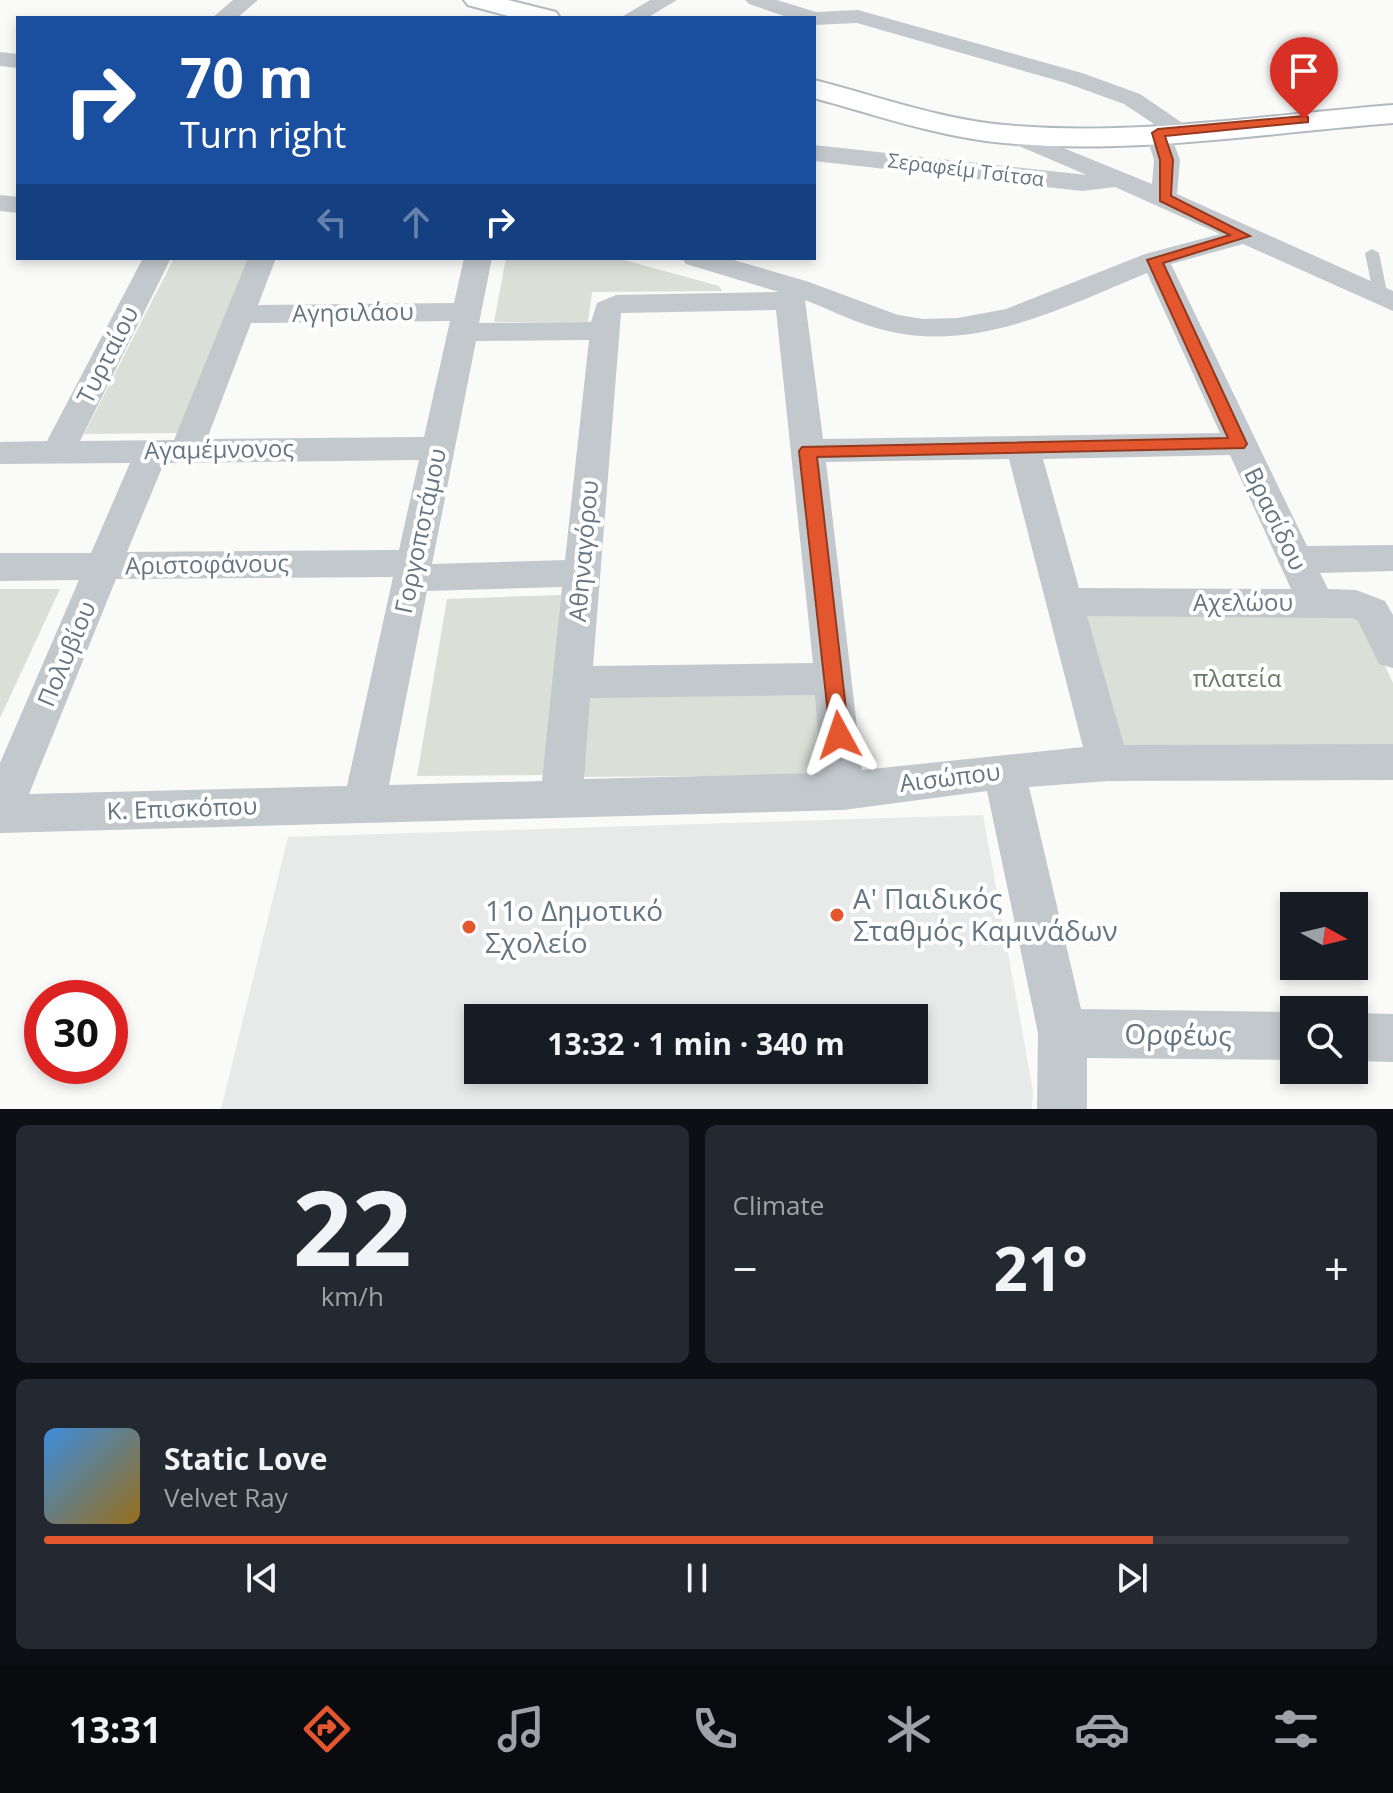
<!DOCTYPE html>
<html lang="en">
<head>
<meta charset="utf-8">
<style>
  :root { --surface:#171b24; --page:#242831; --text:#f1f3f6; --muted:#9ea1a6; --line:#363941; --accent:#e4572e }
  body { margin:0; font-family:"Open Sans",sans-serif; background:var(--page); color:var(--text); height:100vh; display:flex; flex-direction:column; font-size:30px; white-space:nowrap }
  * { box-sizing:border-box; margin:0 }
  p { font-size:26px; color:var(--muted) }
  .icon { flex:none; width:44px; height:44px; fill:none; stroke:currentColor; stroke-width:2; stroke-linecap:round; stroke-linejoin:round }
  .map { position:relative; height:1109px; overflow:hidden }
  .sheet { display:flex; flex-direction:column; gap:16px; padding:16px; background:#0d0f14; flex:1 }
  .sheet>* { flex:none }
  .guide { position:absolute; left:16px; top:16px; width:800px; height:244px; border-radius:0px; box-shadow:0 4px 12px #0003; background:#1a4fa0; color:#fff; overflow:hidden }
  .needle { width:52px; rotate:98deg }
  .controls { position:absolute; left:1280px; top:892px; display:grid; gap:16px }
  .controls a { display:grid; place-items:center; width:88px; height:88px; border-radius:0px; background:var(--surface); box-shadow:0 4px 12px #0003; font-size:40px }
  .speed { position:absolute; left:24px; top:980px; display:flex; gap:16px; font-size:40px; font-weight:700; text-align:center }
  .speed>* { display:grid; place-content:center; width:104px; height:104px; border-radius:50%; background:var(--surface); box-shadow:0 4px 12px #0003; line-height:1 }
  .speed .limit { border:12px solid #d22; background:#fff; color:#111 }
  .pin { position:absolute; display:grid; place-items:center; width:68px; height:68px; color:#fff; margin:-82px -34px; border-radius:50% 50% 50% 0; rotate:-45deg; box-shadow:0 0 8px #0007 }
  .pin .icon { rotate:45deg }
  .me { position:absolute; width:88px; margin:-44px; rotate:355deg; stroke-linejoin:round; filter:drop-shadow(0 0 6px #0008) }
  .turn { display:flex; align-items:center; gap:28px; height:168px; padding:0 32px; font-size:36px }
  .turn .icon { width:104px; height:104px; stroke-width:2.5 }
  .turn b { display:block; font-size:56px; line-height:68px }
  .lanes { display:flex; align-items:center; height:76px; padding:0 32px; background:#0003; justify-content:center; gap:40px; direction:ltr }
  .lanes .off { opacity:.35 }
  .big { font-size:60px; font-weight:700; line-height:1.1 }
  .sheet .card { flex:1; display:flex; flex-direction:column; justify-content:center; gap:12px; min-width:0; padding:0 28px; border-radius:12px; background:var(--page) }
  .sheet .dial { align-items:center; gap:0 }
  .dial b { font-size:104px; line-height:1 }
  .song { display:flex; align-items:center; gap:24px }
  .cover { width:96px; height:96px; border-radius:12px; background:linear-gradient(135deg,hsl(210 70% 55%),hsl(40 70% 35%)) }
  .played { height:8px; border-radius:4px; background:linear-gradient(90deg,var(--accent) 85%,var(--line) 85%) }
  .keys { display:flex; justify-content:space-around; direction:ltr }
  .heat { display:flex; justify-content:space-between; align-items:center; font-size:44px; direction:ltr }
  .sheet .tiles { flex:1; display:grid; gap:16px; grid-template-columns:1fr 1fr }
  .card:last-child { grid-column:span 2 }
  .trip { position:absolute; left:464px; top:1004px; width:464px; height:80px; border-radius:0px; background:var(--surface); box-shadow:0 4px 12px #0003; font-weight:700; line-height:80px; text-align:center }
  .tab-bar { display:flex; height:128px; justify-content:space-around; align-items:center; background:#090b0e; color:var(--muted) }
  .tab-bar .icon { width:56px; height:56px }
  .tab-bar .selected { color:var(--accent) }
  .tab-bar b { font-size:36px; color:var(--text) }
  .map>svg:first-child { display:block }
  .built { fill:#e8e9e9; fill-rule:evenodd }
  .green { fill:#dadfd7 }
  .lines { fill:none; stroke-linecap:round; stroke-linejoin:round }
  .secondary-casing { stroke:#b3babf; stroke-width:4 }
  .service { fill:#c3c8cc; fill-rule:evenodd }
  .minor { fill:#c3c8cc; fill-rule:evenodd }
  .secondary { fill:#fff; fill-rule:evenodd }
  .route { fill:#e4572e; stroke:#94391e; stroke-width:2 }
  .poi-dot { fill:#e4572e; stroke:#fff; stroke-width:3 }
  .labels { text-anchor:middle; stroke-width:8; stroke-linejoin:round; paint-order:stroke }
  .far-street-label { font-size:20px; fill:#657683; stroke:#fff }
  .street-label { font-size:24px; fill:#657683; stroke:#fff }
  .park-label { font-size:24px; fill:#687a64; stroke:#fff }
  .near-poi-label { font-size:28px; fill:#657683; stroke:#fff; text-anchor:start }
  .near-street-label { font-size:28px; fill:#657683; stroke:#fff }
</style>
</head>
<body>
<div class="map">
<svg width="1393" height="1109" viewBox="0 0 1393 1109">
  <rect width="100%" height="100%" fill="#fafaf8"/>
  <path class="built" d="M983,815l50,276 -1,18h-811l67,-272zM478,1018h436v52h-436z"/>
  <path class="green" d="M174,258h77l-70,175 -97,1z
    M506,258h111l102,28 3,5 -130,1 -4,30h-94z
    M0,589h60l-60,129z
    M561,595l-15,180 -129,1 30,-177z
    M1080,612l280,1 33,70v64h-274z
    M820,689l7,86 -248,2 6,-86z"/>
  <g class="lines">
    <g class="secondary-casing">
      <path id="secondary" d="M464,0h44l48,12 4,6h-44l-48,-13z
        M814,80c63,16 125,39 190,45 129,12 260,-10 389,-20v18c-129,10 -260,32 -389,20 -65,-6 -128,-28 -190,-45z"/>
    </g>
    <path class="service" d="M1372,249l7,4 9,44 -7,4 -7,-4 -9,-44z"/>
    <path class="minor" d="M233,0h25l-21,18h-25z
      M650,0h27l-30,18h-27z
      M745,0h32l39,12 42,-2 224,63 58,21 54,37 -3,5 -9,2 -11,-3 9,25 -3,34 216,97v20l-150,-67 -72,20 136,282 86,-1v26l-73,2 8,16 28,1 29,11 8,14v53l-14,-4 -21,-43 -6,-3 -265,-2 37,129 269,-1v36l-285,1 -79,6 52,222 213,3v48l-207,-2v51h-50l1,-76 -51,-242 -144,19 -843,23v-70l79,-183 -79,1v-28h91l39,-90 -130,1v-22l47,-1 96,-183h28l-91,183 94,-1 74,-182h28l-18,47 196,-2 10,-45h28l-13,65 112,-1 6,-19 19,-8 163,-3 -93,-28 -4,-6h45l79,23 92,34 25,4 35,-1 48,-9 139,-55 75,-20 -105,-47 -33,4 -268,-30v-16l273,30 -82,-35 -3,-5 3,-5 9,-2 138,56 2,-24 -8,-27 3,-5 8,-2 -33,-22 -58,-21 -209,-60 -43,2v-7h-24l-41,-14zM1147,273l73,160 -397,6 -18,-139c28,11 57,26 87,32 90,19 174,-26 255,-59zM776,310l37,353 -220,3 28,-353zM450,321l-26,116 -217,2 44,-116zM589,340l-24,220 -133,4 44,-223zM1230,455l61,134 -212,-1 -36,-129zM1009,459l74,288 -221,23 -36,-308zM419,460l-20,90 -272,2 37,-89zM393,577l-46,209 -318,8 87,-215zM562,587l-20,194 -153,4 38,-194zM815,695l6,78 -237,6 6,-81z
      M0,52l18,2v14l-18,-2z
      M0,195l18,2v16l-18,-2z
      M1354,1013l39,1v48l-39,-1z"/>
    <use href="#secondary" class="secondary"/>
  </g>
  <path class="route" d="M1304,116l4,1v5l-143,14 8,24 -2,36 79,40 -87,27 84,181 -3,4 -427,9 32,278 -3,6 -7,3 -8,-3 -32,-290 3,-4 426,-9 -81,-178 83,-25 -70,-34v-41l-8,-27 6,-4z"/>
  <g class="poi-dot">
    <circle cx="837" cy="915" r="8"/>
    <circle cx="469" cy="927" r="8"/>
  </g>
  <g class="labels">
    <g class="far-street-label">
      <text transform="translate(966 170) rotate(7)" y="7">Σεραφείμ Τσίτσα</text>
    </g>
    <g class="street-label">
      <text transform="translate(353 313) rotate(-1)" y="8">Αγησιλάου</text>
      <text transform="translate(108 355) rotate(-63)" y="8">Τυρταίου</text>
      <text transform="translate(219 450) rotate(-1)" y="8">Αγαμέμνονος</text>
      <text transform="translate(1275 519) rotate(64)" y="8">Βρασίδου</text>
      <text transform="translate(421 531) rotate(-78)" y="8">Γοργοποτάμου</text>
      <text transform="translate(584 551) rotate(-85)" y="8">Αθηναγόρου</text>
      <text transform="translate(207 565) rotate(-1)" y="8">Αριστοφάνους</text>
      <text x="1243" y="611">Αχελώου</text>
      <text transform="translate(67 654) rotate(-67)" y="8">Πολυβίου</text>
      <text transform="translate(950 778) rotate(-7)" y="8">Αισώπου</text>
      <text transform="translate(182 809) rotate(-2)" y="8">Κ. Επισκόπου</text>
    </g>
    <g class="park-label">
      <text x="1237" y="687">πλατεία</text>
    </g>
    <g class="near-poi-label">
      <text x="853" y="909">Α' Παιδικός<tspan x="853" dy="32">Σταθμός Καμινάδων</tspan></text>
      <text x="485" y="921">11ο Δημοτικό<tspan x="485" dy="32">Σχολείο</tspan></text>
    </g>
    <g class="near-street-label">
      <text transform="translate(1178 1035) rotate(1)" y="10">Ορφέως</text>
    </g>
  </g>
</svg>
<div class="controls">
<a><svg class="needle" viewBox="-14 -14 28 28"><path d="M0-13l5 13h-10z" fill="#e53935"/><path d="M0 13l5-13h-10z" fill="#9ea1a6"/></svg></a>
<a><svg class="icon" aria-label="search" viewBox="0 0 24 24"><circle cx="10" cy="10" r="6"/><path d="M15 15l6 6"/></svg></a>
</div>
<div class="speed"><div class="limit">30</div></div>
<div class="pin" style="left:1304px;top:119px;background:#d93025"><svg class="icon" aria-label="arrive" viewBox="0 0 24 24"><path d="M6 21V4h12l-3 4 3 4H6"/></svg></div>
<svg class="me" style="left:839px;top:735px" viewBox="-20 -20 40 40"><path d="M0-17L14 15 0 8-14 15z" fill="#e4572e" stroke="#fff" stroke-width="4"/></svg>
<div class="trip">13:32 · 1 min · 340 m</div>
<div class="guide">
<div class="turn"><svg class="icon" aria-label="right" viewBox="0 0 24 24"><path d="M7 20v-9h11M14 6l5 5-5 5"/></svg><div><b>70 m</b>Turn right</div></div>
<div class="lanes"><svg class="icon off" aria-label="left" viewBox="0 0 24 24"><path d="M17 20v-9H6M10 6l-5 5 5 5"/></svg><svg class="icon off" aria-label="ahead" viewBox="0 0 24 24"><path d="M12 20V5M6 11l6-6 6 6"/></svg><svg class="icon" aria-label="right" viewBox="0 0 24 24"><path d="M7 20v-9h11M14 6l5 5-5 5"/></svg></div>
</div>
</div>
<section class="sheet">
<div class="tiles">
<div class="card dial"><b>22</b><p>km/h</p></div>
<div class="card"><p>Climate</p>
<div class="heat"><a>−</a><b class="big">21°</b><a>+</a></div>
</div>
<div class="card">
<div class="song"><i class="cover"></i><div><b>Static Love</b><p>Velvet Ray</p></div></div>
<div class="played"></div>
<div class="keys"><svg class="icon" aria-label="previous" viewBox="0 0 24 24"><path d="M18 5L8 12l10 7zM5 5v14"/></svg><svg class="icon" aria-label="pause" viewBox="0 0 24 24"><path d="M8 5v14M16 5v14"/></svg><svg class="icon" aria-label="next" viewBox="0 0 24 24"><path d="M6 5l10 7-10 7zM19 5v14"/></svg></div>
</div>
</div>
</section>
<nav class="tab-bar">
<b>13:31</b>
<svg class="icon selected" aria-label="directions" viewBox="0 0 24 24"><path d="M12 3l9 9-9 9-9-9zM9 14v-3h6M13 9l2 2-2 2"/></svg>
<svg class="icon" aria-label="music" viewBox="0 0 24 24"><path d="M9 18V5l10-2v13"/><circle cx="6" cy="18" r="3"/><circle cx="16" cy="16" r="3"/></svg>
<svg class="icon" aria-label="phone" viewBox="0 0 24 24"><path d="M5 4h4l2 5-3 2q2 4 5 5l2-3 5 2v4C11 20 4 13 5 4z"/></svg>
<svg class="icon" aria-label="climate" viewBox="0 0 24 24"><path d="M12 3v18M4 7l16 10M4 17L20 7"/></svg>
<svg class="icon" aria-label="car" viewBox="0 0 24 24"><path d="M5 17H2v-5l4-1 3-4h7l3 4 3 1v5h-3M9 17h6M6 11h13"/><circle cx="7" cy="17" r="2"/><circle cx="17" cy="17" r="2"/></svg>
<svg class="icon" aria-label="filters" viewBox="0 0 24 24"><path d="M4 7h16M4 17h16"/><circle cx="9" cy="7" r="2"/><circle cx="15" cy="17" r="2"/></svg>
</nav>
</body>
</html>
